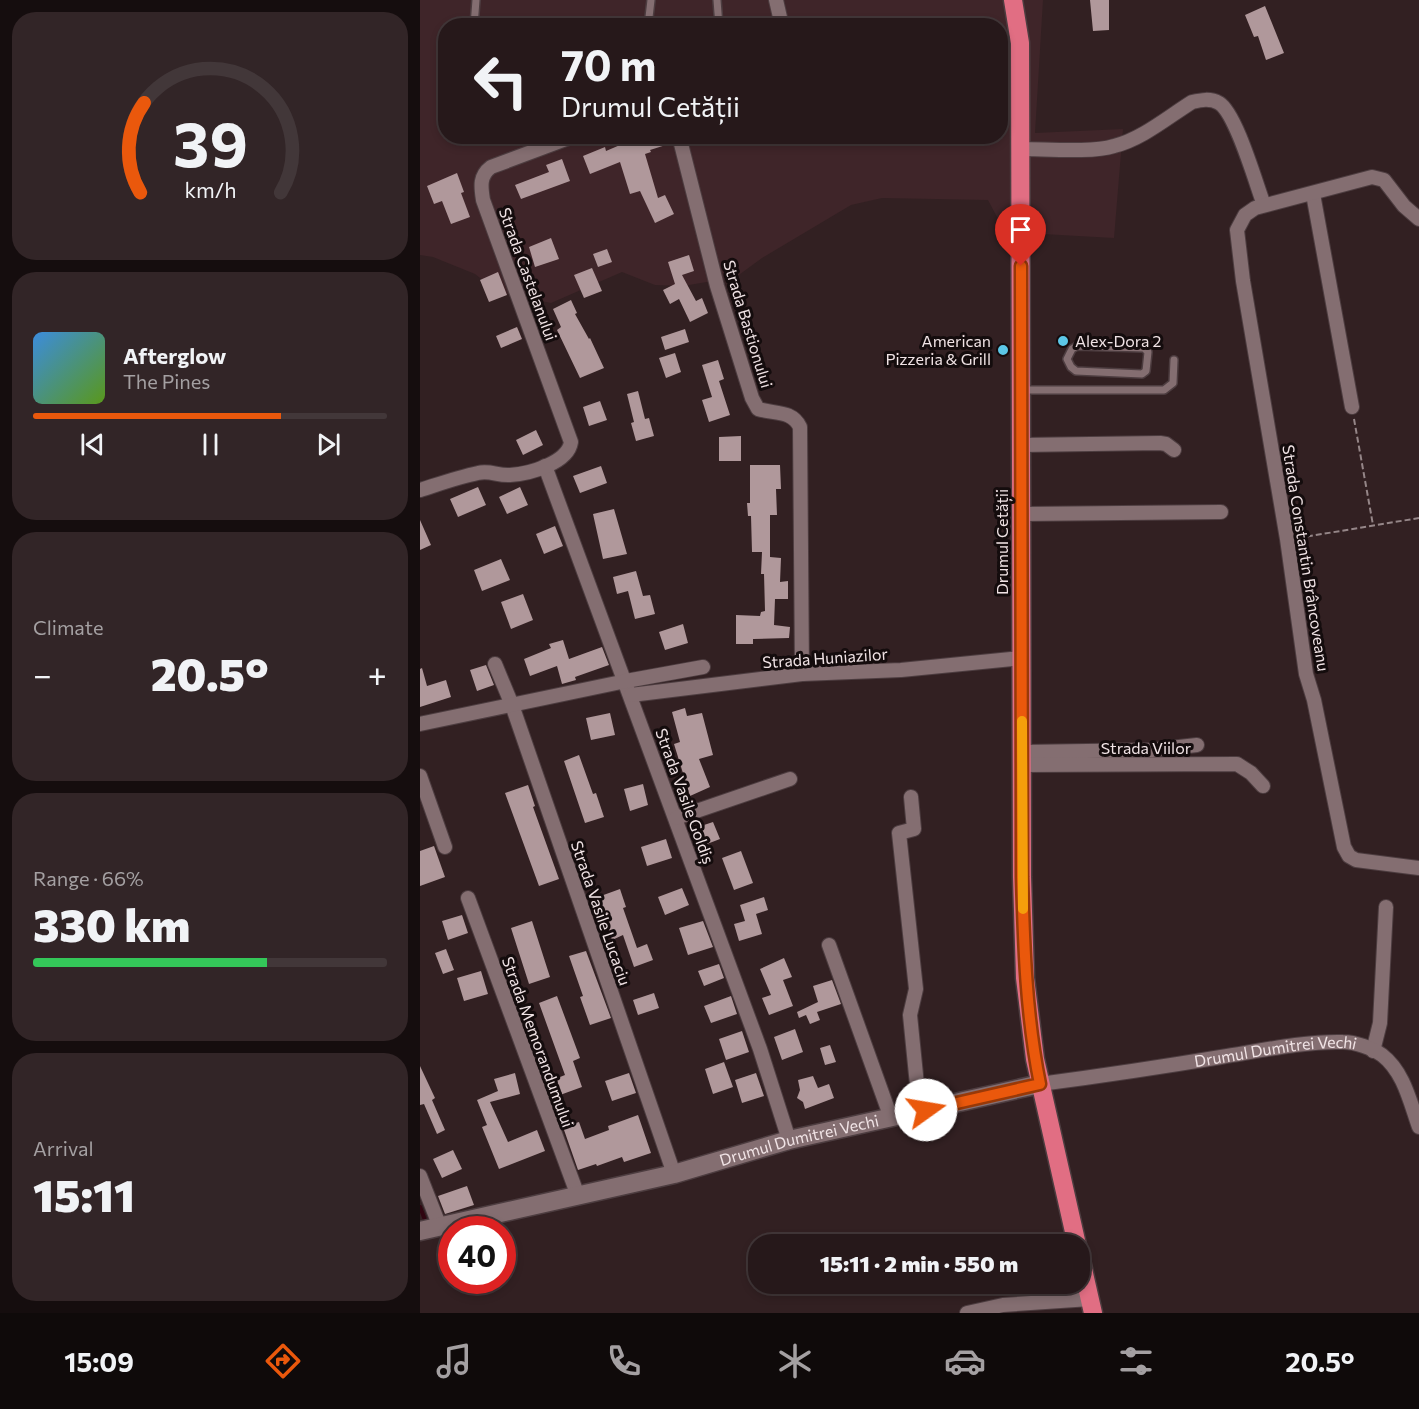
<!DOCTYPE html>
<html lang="en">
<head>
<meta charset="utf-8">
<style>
  :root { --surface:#26181a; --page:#322527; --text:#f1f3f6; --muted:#a4a0a2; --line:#423739; --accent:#ea580c }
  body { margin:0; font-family:Commissioner,sans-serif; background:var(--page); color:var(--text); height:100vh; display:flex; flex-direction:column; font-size:22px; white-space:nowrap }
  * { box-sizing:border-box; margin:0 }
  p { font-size:20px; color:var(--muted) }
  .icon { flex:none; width:33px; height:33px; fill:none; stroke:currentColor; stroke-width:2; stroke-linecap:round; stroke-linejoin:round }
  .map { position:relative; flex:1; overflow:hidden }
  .details { display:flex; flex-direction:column; gap:12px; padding:12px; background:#150d0e; width:420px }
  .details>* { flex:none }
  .banner { position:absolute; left:18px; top:18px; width:570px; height:126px; border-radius:24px; box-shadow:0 3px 9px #0003,0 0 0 2px var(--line); background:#26181a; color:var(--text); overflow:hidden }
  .speed { position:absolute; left:18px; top:1216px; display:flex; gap:12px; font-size:30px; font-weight:700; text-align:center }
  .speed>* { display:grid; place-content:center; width:78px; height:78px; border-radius:50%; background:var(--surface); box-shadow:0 3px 9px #0003,0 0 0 2px var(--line); line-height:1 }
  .speed .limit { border:9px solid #d22; background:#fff; color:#111 }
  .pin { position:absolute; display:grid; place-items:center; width:51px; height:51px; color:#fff; margin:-62px -26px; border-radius:50% 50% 50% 0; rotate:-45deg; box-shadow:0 0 6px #0007 }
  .pin .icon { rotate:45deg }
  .me { position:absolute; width:66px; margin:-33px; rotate:77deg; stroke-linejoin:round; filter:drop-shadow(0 0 4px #0008) }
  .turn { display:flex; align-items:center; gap:21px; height:126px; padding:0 24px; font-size:27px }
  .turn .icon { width:78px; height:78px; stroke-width:2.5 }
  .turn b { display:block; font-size:42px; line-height:51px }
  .big { font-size:45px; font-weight:800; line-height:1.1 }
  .details .card { flex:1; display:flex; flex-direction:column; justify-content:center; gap:9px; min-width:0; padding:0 21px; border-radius:24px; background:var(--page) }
  .details .dial { align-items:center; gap:0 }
  .dial svg { height:156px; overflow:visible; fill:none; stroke:var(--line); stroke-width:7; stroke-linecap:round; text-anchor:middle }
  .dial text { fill:var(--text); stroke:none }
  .song { display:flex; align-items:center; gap:18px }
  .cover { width:72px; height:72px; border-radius:9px; background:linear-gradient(135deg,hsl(210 70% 55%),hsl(90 70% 35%)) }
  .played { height:6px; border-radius:3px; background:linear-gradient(90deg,var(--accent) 70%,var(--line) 70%) }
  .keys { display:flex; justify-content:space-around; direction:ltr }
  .heat { display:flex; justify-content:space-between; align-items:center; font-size:33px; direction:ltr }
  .charge { height:9px; border-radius:4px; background:linear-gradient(90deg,#34c759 66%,var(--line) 0) }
  .trip { position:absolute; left:328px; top:1234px; width:342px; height:60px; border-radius:24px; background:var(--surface); box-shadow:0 3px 9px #0003,0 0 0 2px var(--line); font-weight:800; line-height:60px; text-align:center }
  .dock { display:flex; height:96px; justify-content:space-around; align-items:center; background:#0f0a0a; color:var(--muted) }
  .dock .icon { width:42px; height:42px }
  .dock .active { color:var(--accent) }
  .dock b { font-size:27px; color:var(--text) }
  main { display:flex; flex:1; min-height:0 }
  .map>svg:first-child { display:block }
  .built { fill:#3f2529; fill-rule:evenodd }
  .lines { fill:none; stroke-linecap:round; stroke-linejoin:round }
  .stream { stroke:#300510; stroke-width:4 }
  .building { fill:#b0989b }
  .lane-casing { stroke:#4d3d40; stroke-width:10 }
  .street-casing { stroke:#4d3d40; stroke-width:16 }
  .secondary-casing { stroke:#4d3d40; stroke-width:21 }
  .highway-casing { stroke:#4d3d40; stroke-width:21 }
  .path { stroke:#958688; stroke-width:2; stroke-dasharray:6 3; stroke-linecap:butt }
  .lane { stroke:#846e71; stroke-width:7 }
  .street { stroke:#846e71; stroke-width:14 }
  .secondary { stroke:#846e71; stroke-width:18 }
  .highway { stroke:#e16e83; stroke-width:18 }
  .route-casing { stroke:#983908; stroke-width:15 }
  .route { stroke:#ea580c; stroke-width:10 }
  .slow { stroke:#f59e0b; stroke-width:10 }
  .poi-dot { fill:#5cc7e7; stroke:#140c0d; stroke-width:2 }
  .labels { text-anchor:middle; stroke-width:6; stroke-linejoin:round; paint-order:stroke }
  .street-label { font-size:16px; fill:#f0e3e5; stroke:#140c0d }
  .poi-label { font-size:16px; fill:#f0e3e5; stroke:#140c0d; text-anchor:end }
</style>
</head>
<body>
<main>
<section class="details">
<div class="card dial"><svg viewBox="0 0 100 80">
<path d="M14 69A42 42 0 1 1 86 69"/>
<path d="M14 69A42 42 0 0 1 16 23" stroke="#ea580c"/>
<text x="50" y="56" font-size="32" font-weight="700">39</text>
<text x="50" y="72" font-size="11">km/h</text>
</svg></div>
<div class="card">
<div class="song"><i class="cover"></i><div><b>Afterglow</b><p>The Pines</p></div></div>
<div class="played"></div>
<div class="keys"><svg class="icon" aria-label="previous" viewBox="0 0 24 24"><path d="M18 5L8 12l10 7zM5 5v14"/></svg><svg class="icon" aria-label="pause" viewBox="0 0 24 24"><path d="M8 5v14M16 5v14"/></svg><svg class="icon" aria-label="next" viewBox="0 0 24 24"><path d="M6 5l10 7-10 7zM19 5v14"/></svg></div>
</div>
<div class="card"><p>Climate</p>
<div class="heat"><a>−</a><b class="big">20.5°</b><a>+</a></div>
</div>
<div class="card"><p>Range · 66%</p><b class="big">330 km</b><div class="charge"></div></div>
<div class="card"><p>Arrival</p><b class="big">15:11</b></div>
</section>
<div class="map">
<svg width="999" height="1313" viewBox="0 0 999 1313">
  <rect width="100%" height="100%" fill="#322022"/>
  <path class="built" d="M0,0h623l-8,133 88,-4 -9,109 -109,-6 -17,-32 -106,-2 -31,7 -89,53 -26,19 -53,9 -28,-1 -33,-13 -71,31 -53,-11 -23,-18 -42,-17 -13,-2zM26,26h554v110h-554z"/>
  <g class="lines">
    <path class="stream" d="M0,1207l5,13"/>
  </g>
  <path class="building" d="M670,0h19v30l-16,1z
    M845,6l19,47 -18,7 -8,-24 -4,1 -9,-22z
    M221,136h25l3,8 -19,6 1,2 -6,2 13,44 7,-3 9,19 -19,9 -15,-32 -10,3 -10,-32 -30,12 -7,-18 22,-9 1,4z
    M142,159l8,22 -49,18 -6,-14 34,-13 -3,-7z
    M37,173l7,19 -3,1 9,24 -19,7 -9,-23 -8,3 -7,-18z
    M131,238l8,21 -24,8 -6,-20z
    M187,249l5,13 -14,5 -5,-13z
    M269,255l5,16 -12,4 14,26 6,-3 6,15 -18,9 -11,-23 -9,5 -7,-14 12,-6 -7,-22z
    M172,268l10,23 -18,7 -10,-23z
    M78,272l9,23 -18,7 -9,-22z
    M151,300l6,13 -2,1 14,25 1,-1 14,30 -24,10 -23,-48 4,-3 -8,-18z
    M97,327l5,12 -21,9 -5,-12z
    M265,329l4,13 -24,8 -4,-13z
    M255,353l6,19 -15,6 -7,-20z
    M298,360l6,19 -5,2 11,34 -21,7 -7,-22 10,-3 -10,-32z
    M218,391l7,28 4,-1 5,18 -18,5 -5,-18 3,-1 -7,-28z
    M180,401l7,19 -18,6 -6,-19z
    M116,430l7,15 -20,10 -7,-15z
    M321,436v25h-22v-24z
    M330,465h30l1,24h-5l1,26h-7v42l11,1 -1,24 8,-1v18h-13l-1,26 16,2 -1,11 -36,1v5h-17v-29l24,1 1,-4 4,-1 -1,-37h-3l1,-22h-10l-1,-36h-3l-1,-13h3z
    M181,466l6,17 -27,10 -7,-17z
    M58,487l8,18 -28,12 -8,-18z
    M100,487l8,18 -21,9 -8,-17z
    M194,509l13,45 -24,5 -10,-45z
    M0,520l11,25 -11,5z
    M135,526l8,20 -19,8 -8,-20z
    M81,559l9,21 -28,11 -8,-21z
    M216,571l7,25 7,-1 5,19 -20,5 -7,-28 -11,3 -4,-17z
    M103,594l10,26 -22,9 -10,-27z
    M263,624l5,19 -23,7 -6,-18z
    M143,640l6,19 33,-12 7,18 -34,12 1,3 -14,4 -5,-18 -27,10 -6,-17 27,-11 -2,-4z
    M66,665l8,20 -17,6 -7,-21z
    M2,668l5,18 19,-6 5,17 -31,10v-38z
    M265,708l2,8 15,-3 11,42 -14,4 11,28 -20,9 -16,-52 6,-2 -8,-30z
    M190,713l5,22 -24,5 -5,-22z
    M159,755l14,39 3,-1 8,24 -19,6 -21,-62z
    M223,784l5,21 -18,6 -6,-22z
    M108,785l7,21 -2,1 26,72 -20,7 -34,-93z
    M293,822l7,17 -13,5 -6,-18z
    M246,839l6,19 -25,8 -6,-19z
    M14,846l11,31 -25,9v-35z
    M321,851l12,32 -19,7 -12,-32z
    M262,888l7,17 -24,10 -7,-18z
    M200,889l6,18 -3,1 14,40 10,-4 6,16 -19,7 -11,-32 -11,5 -14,-43z
    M344,897l4,13 -12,4 6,20 -23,7 -5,-17 11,-3 -5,-16z
    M42,915l6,18 -20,7 -6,-19z
    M112,921l18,56 -21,7 -18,-56z
    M283,921l10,26 -25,8 -9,-27z
    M26,949l8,21 -11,4 -8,-21z
    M166,951l25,67 -21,7 -10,-28 3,-1 -14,-40z
    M364,958l8,19 -9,3 10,26 -24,9 -7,-17 9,-3 -11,-26z
    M299,964l5,14 -20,8 -6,-15z
    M61,971l7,23 -24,7 -7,-23z
    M412,980l9,24 -24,8 3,8 -10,4 -4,-9 -7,3 -2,-6 21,-10 -5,-16z
    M234,993l5,15 -21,7 -5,-15z
    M137,996l23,62 -7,3 9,26 -22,8 -5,-16 10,-4 -26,-72z
    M311,996l6,18 -26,9 -7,-17z
    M375,1029l8,23 -21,8 -8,-23z
    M322,1031l7,21 -23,8 -7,-21z
    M410,1045l6,17 -11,3 -5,-17z
    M304,1062l9,25 -20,7 -8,-25z
    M0,1066l15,32 -3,2 13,30 -8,4 -13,-30 -4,1z
    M95,1073l5,21 -30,8 18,40 29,-12 8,21 -46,18 -17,-42 5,-2 -10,-25 21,-9 -4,-12z
    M209,1073l7,20 -24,8 -7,-20z
    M336,1073l8,23 -22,7 -7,-23z
    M393,1076l5,12 11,-4 5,14 -29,11 -2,-7 -6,-4 3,-8 -2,-10z
    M218,1115l13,38 -27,9 -2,-5 -25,9 -1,-2 -18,6 -15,-43 16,-5 6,17 24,-9 -1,-4z
    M33,1150l9,19 -20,9 -9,-19z
    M47,1186l7,19 -29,9 -7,-18z"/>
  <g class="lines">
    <g class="lane-casing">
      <path id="lane" d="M297,0l2,26
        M54,26l2,-26
        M228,26l3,-26
        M657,346l67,2 4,4 -2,19 -4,3 -66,-3 -5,-4 -4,-8 5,-10z
        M601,390h143l9,-7 1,-23"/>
    </g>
    <g class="street-casing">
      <g id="street">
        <path d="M356,0l6,26"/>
        <path d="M259,136l38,150 35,112 6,11c16,5 34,1 42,18l2,247"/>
        <path d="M601,149c25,0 71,4 93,-3 28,-7 54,-29 78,-44 9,-2 18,-4 27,1 17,10 37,81 45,102"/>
        <path d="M893,194l39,213"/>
        <path d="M999,219l-15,-13 -20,-26 -12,-3 -117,31 -10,7 -8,15 6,51 44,258 19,135 8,26 30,147 5,9 7,4 63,8"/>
        <path d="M601,445l139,-2 6,1 8,6"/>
        <path d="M125,466l215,583 29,91"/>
        <path d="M0,490c19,-6 39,-13 58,-17 12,-3 20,3 32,2 19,-1 58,-12 61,-33l-88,-242c-2,-13 -4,-24 8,-33l83,-31"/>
        <path d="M602,514l199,-2"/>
        <path d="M75,664l17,41 162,469"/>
        <path d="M211,695l171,-21 99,-4 121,-12"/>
        <path d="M0,724l206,-43 77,-14"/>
        <path d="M602,752l130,-2 45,-5"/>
        <path d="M602,765l215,-1 14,9 12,13"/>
        <path d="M0,776l25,71"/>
        <path d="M491,797l3,32 -15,4 17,156 -6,26 7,70 9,25"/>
        <path d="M256,818l114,-39"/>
        <path d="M48,898l110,298"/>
        <path d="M409,945l62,173"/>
        <path d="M953,1051l7,-28 6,-116"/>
        <path id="s1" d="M620,1084c61,-8 121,-17 181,-27 38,-6 83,-16 122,-15 12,0 29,6 39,13 22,17 28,47 37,72"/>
        <path d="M0,1176l20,51"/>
        <path d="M547,1313l36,-8 87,-6"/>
      </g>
    </g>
    <g class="secondary-casing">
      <g id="secondary">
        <path id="s2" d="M0,1231l254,-57 115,-34 251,-56"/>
      </g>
    </g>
    <g class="highway-casing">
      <path id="highway" d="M593,0l7,43 2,834 3,101 10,81 42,186
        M660,1256l13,57"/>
    </g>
    <path class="path" d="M934,419l19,106
      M878,538l121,-20"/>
    <use href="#lane" class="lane"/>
    <use href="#street" class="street"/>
    <use href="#secondary" class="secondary"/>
    <use href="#highway" class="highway"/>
  </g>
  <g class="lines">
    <g class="route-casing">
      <path id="route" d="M506,1110l114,-26c-14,-69 -16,-137 -18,-207l-1,-611"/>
    </g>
    <use href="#route" class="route"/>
    <path class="slow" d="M602,721l1,188"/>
  </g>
  <g class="poi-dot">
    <circle cx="643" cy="341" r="6"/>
    <circle cx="583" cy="350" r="6"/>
  </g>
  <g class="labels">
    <g class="street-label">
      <text transform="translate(108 274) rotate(70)" y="6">Strada Castelanului</text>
      <text transform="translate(328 324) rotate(73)" y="6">Strada Bastionului</text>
      <text transform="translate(582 542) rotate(-90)" y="6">Drumul Cetății</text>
      <text transform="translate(886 558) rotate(81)" y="6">Strada Constantin Brâncoveanu</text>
      <text transform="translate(405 658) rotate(-4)" y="6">Strada Huniazilor</text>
      <text x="726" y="754">Strada Viilor</text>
      <text transform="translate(265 796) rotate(70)" y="6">Strada Vasile Goldiș</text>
      <text transform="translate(181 913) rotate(71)" y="6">Strada Vasile Lucaciu</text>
      <text transform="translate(118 1042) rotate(70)" y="6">Strada Memorandumului</text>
      <text dy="6" stroke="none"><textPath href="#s1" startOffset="238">Drumul Dumitrei Vechi</textPath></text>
      <text dy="6" stroke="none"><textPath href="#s2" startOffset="390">Drumul Dumitrei Vechi</textPath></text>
    </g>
    <g class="poi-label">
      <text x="571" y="347">American<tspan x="571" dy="18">Pizzeria &amp; Grill</tspan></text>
      <text x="655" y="347" text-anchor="start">Alex-Dora 2</text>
    </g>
  </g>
</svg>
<div class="speed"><div class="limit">40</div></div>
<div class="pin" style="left:601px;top:266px;background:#d93025"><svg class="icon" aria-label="arrive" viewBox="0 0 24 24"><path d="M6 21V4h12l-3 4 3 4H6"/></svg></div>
<svg class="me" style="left:506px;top:1110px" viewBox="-20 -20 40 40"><circle r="19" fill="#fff"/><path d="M0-13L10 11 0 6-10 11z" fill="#ea580c"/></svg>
<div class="trip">15:11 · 2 min · 550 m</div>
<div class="banner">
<div class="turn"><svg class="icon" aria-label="left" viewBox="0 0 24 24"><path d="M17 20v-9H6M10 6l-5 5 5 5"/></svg><div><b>70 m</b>Drumul Cetății</div></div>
</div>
</div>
</main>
<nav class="dock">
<b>15:09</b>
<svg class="icon active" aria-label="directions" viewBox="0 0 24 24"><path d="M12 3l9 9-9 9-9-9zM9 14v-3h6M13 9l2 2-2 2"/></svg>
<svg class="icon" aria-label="music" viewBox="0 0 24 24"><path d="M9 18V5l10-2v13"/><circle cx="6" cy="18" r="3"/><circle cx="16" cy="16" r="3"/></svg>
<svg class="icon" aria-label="phone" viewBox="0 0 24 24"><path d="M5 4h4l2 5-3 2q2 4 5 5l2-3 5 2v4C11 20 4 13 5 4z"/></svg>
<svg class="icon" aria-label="climate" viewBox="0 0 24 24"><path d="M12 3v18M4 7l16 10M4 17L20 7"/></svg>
<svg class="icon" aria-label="car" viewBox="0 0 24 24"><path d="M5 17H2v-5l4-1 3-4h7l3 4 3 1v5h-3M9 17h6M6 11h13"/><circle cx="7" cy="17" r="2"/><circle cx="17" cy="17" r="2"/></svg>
<svg class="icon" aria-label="filters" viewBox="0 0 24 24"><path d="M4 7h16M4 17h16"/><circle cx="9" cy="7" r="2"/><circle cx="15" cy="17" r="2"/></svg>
<b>20.5°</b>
</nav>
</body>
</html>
